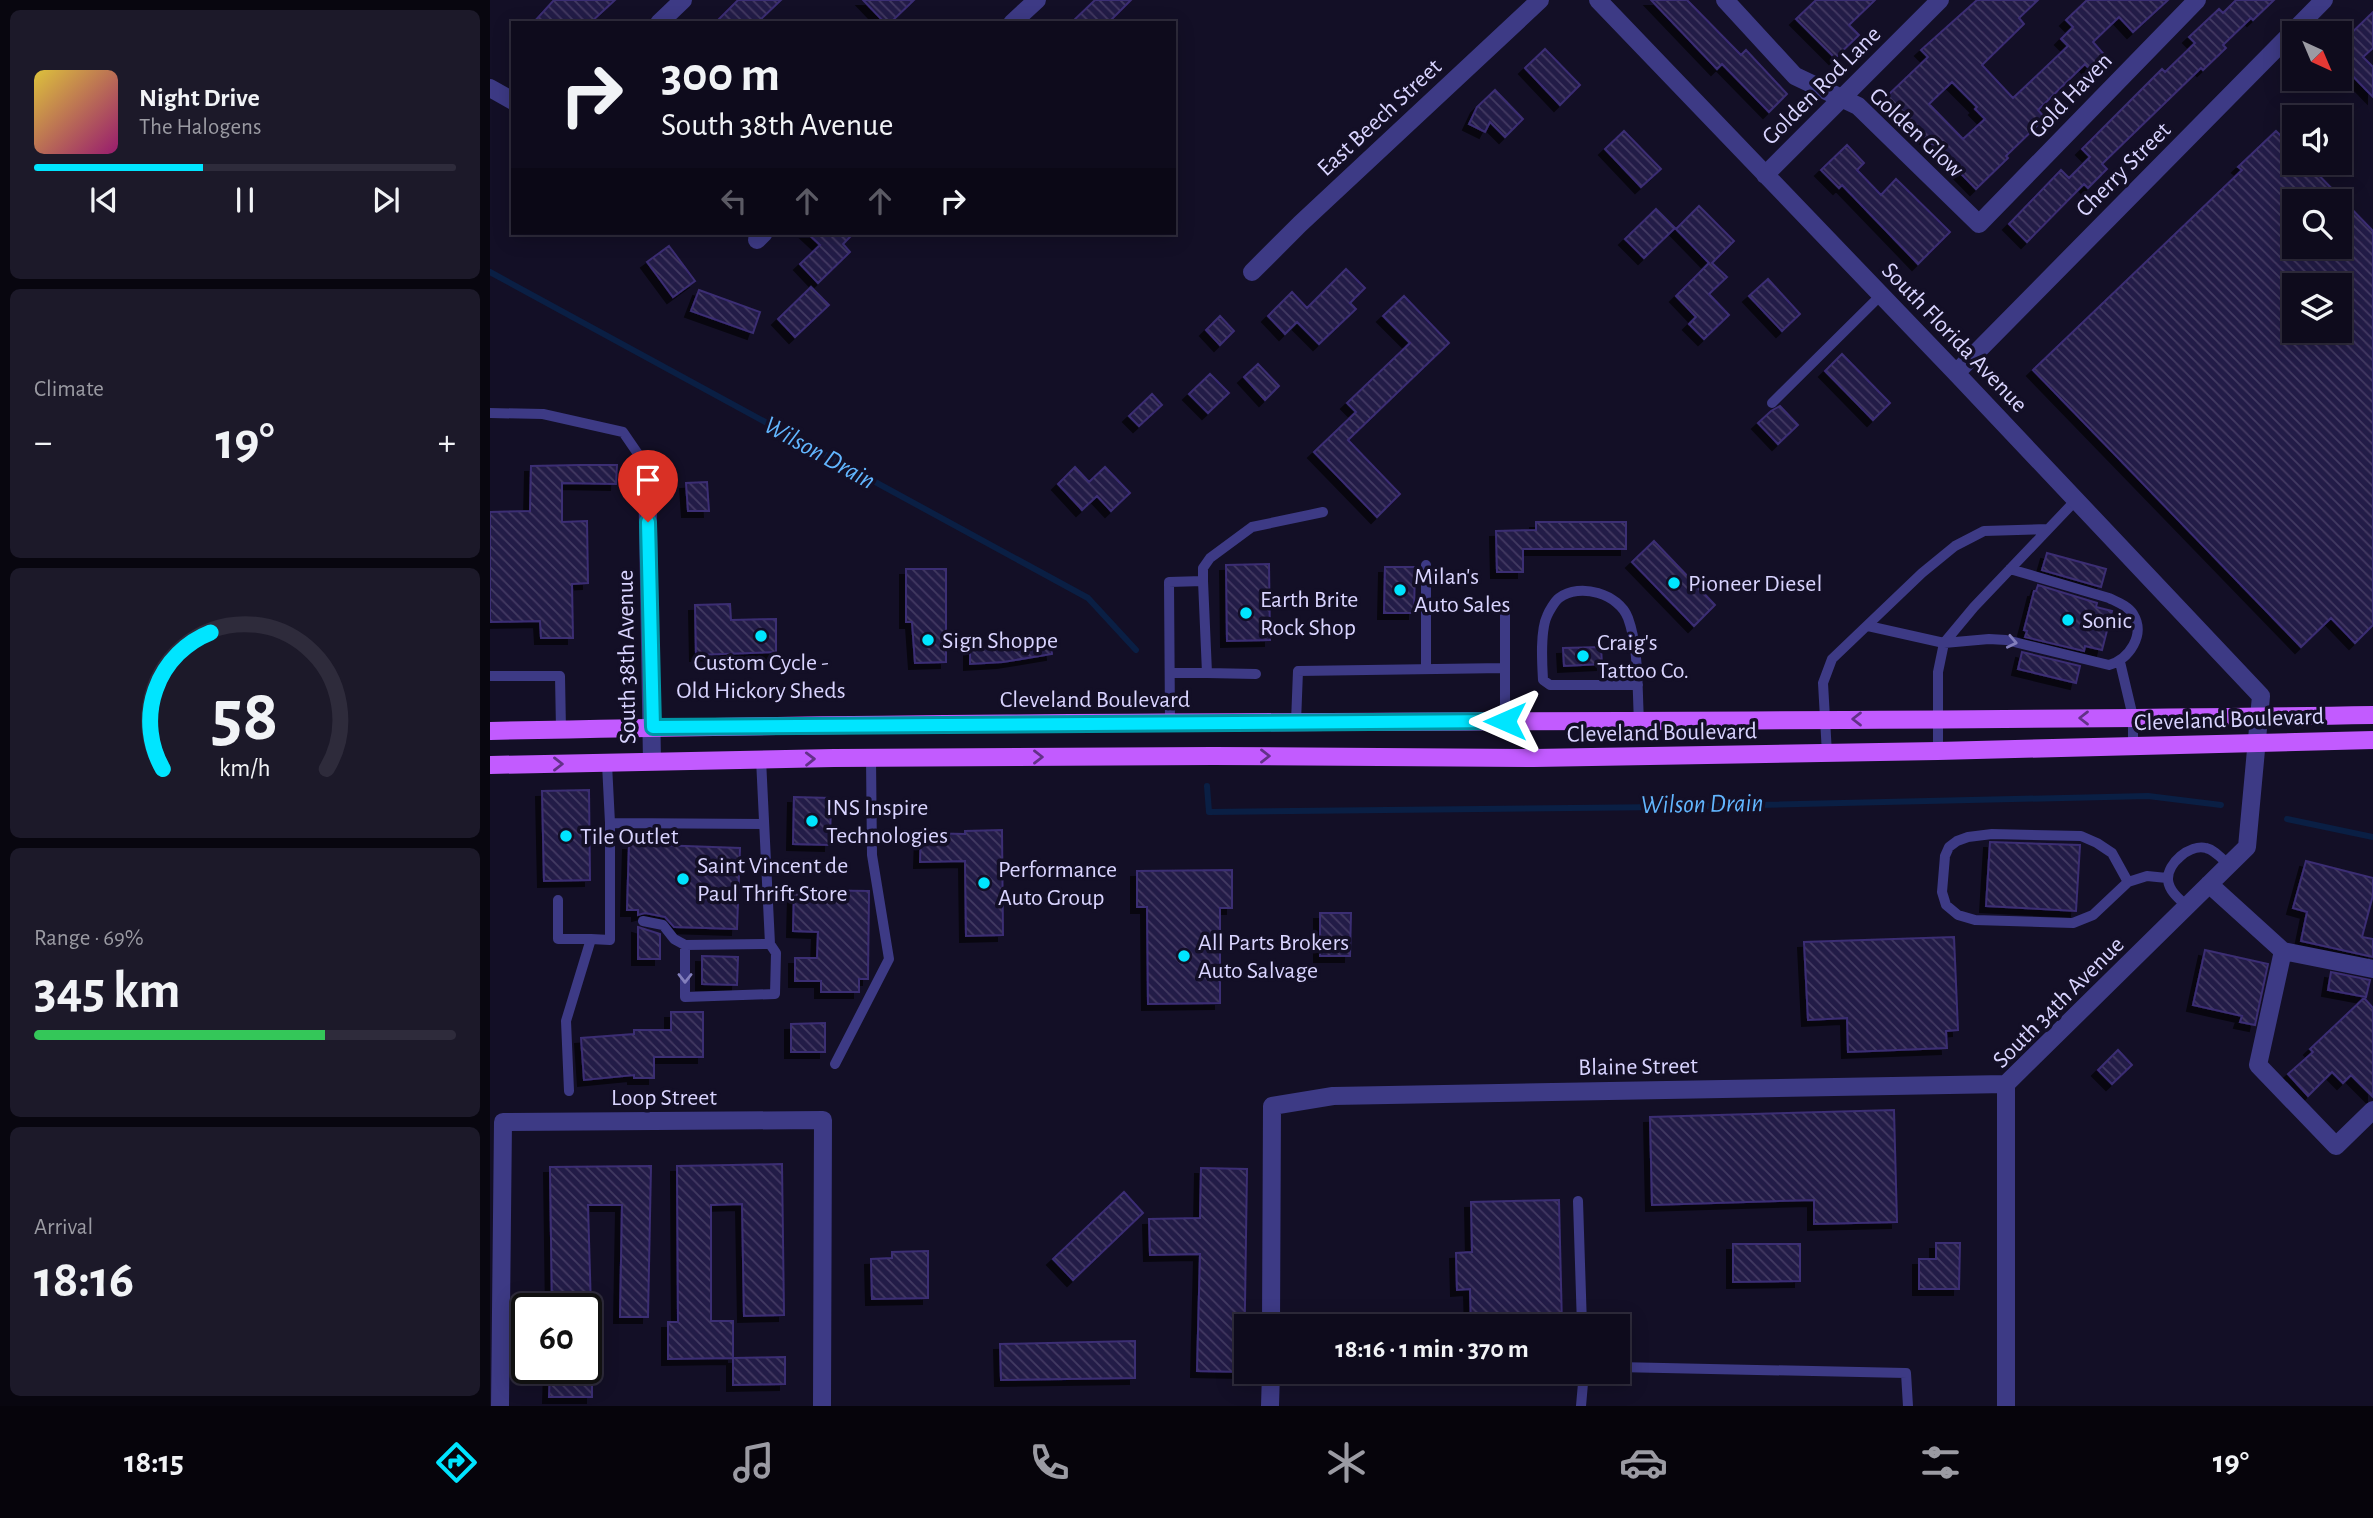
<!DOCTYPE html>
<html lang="en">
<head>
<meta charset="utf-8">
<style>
  :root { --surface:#0e0b1c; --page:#1c1929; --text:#f1f3f6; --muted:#9b9ba3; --line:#2e2b3b; --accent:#00e5ff }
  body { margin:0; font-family:"Alegreya Sans",sans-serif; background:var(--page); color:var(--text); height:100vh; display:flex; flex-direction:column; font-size:26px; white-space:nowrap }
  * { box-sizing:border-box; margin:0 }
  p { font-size:23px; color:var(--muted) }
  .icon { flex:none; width:38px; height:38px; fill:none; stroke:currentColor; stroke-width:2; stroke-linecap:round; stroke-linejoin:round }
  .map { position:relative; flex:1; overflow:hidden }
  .side { display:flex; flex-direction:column; gap:10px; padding:10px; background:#08060f; width:490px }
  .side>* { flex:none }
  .guide { position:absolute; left:21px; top:21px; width:665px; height:214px; border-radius:0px; box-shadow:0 4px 18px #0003,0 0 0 2px var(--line); background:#0e0b1c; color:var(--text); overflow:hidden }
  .needle { width:46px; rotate:136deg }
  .controls { position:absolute; left:1792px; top:21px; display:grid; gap:14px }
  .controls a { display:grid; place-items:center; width:70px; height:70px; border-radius:0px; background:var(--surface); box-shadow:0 4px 18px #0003,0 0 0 2px var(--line); font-size:35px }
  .speed { position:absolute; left:21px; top:1293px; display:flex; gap:14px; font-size:35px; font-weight:700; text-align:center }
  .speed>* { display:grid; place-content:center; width:91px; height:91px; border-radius:50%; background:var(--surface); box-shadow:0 4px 18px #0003,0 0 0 2px var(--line); line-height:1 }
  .speed .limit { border:4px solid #111; border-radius:10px; background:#fff; color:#111 }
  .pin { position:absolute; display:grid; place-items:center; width:60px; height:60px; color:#fff; margin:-72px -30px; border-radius:50% 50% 50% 0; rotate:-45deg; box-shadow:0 0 7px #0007 }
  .pin .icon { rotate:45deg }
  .me { position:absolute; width:77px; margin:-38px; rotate:270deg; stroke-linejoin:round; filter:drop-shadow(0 0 5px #0008) }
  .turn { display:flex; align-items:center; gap:24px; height:147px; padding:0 35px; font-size:32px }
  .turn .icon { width:91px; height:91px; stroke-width:2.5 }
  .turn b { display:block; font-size:49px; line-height:60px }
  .lanes { display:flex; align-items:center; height:66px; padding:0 35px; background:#0003; justify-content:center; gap:35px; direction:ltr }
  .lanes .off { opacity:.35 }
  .big { font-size:52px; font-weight:700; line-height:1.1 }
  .side .card { flex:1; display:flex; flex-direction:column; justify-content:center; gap:10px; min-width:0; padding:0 24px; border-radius:10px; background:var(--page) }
  .side .dial { align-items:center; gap:0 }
  .dial svg { height:182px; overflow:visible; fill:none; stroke:var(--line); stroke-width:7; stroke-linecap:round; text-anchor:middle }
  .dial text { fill:var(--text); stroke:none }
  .song { display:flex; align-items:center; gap:21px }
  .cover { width:84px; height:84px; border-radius:10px; background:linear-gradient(135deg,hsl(50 70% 55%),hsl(320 70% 35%)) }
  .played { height:7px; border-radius:4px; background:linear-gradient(90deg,var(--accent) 40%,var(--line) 40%) }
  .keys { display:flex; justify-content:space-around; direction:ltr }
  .heat { display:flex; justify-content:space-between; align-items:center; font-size:38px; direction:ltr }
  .charge { height:10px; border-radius:5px; background:linear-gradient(90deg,#34c759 69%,var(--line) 0) }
  .trip { position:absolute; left:744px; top:1314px; width:396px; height:70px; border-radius:0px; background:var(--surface); box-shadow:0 4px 18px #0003,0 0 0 2px var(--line); font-weight:700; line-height:70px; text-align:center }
  .dock { display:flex; height:112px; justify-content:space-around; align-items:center; background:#06040b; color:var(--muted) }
  .dock .icon { width:49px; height:49px }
  .dock .active { color:var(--accent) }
  .dock b { font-size:32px; color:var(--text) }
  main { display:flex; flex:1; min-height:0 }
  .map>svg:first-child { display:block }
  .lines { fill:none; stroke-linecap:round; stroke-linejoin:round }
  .stream { stroke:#0a1f44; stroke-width:6 }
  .building { fill:url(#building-back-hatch); stroke:#3b2d73; stroke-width:2; fill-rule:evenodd; filter:url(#shadow) }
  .service { stroke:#3d3a85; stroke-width:10 }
  .minor { stroke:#3d3a85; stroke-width:18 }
  .primary { stroke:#c25bff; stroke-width:18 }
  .oneway { stroke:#837fbc }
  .oneway2 { stroke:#623188 }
  .route-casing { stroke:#0095a6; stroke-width:18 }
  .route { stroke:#00e5ff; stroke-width:12 }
  .poi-dot { fill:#00e5ff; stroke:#130f26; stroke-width:2.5 }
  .labels { text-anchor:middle; stroke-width:7; stroke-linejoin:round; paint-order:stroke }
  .street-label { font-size:24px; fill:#d9d4ff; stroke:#130f26 }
  .poi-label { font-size:24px; fill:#d9d4ff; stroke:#130f26; text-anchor:start }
  .water-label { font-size:26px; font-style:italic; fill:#62b6ff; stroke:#130f26 }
</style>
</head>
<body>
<main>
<section class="side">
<div class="card">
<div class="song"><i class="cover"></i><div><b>Night Drive</b><p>The Halogens</p></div></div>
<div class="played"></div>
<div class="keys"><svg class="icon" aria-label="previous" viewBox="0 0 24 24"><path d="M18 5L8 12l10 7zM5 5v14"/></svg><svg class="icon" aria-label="pause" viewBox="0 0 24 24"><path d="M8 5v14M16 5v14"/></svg><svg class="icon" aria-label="next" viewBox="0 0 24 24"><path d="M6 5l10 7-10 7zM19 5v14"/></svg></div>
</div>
<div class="card"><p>Climate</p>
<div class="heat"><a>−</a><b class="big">19°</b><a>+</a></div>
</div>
<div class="card dial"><svg viewBox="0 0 100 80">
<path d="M14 69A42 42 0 1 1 86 69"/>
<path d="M14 69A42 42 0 0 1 35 9" stroke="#00e5ff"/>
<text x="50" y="56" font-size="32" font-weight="700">58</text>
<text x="50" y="72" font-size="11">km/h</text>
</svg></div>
<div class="card"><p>Range · 69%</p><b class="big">345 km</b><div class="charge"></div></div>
<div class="card"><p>Arrival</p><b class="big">18:16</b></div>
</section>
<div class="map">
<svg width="1883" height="1406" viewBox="0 0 1883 1406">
  <defs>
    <pattern id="building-back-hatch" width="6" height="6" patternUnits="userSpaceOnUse" patternTransform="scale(1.75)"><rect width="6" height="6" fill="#241b47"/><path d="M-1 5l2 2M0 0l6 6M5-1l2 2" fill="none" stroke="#433b63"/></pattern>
    <filter id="shadow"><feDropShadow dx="-6" dy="6" stdDeviation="0" flood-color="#0009"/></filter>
  </defs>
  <rect width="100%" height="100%" fill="#130f26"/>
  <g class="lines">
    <path class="stream" d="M0,272l598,326 48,52
      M717,786l2,26 457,-5 482,-11 73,9
      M1797,819l86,18"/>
  </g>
  <path class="building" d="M64,0h61l-25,23h-57z
    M248,0h43l-24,23h-42z
    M373,0h51l-24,23h-5z
    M605,0h36l-23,23h-37z
    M1161,0h36l54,55 5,-5 41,44 -18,18 -47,-48 -5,5z
    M1326,0h59l-26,25 10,10 -24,23 -39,-39z
    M1487,0h61l-19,18 5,6 -42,41 31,33 55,-52 -7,-7 12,-12 -7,-7 21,-20h81l-35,32 -14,-15 -26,25 14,16 -15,14 -7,-8 -47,46 7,8 -39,38 2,2 -32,31 -90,-92 42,-40 -7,-7zM1462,82l25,25 -2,2 10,10 -22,20 -34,-35z
    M1746,0h38l-21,20 -2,-2 -28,27 3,3 -23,22 -2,-2 -99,96 5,5 -19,19 -4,-4 -57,58 -18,-18 52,-54 8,8 21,-21 -8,-8 80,-80 3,3 30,-29 -6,-6 30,-28 4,4z
    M1883,12v36l-10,9 10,10v30l-33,-34v-19z
    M1055,49l35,36 -20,20 -35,-37z
    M1005,90l28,29 -18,18 -15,-15 -5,10 -16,-8 8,-17z
    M1134,131l37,38 -20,18 -36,-38z
    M1786,131l18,18v14h13l66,68v394l-18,18 -24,-25 -30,29 -268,-277 209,-200 -4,-3zM1804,201h46v46h-46zM1804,285h46v46h-46z
    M1357,145l17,18 -7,7 24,25 15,-16 54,53 -32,32 -76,-79 -3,3 -18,-18z
    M1209,206l35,35 -22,22 15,14 -18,17 20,21 -25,24 -15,-15 7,-7 -20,-21 33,-33 -33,-34z
    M1166,209l19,19 -31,30 -19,-19z
    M317,233h47l-11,11 7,8 -32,31 -18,-19 20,-19z
    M179,246l26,35 -22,16 -26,-35z
    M856,269l19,19 -15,15 6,6 -37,35 -22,-22 -12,12 -17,-18 24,-24 15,16z
    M1278,279l32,35 -18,17 -33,-35z
    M321,287l18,18 -34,32 -17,-18z
    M209,290l61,22 -7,21 -62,-22z
    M914,296l45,47 -101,97 52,54 -23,23 -63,-65 42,-40 -9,-9 63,-60 -27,-27z
    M730,316l14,15 -14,14 -14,-15z
    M1352,354l48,49 -17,17 -48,-49z
    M768,364l21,22 -14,14 -21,-23z
    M720,374l19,19 -21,20 -19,-19z
    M662,394l10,11 -23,21 -10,-10z
    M1290,406l18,19 -20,19 -20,-21 13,-12z
    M90,465h37l-1,19 -54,-1v39l25,-1 1,62 -16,1 1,54h-32l-1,-17 -50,1v-110l40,-1 1,-45z
    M585,467l14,15 16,-15 25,26 -19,18 -14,-15 -15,14 -24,-26z
    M217,482l2,29h-21l-2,-28z
    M1046,522h90v27h-103v23h-26l-1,-41 40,-1z
    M1164,541l61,64 -21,21 -62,-64z
    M1557,553l59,16 -5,18 -59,-17z
    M779,564l1,76 -43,1 -1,-76z
    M895,567h30l-1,46h-30z
    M416,569h40v93l-31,1 -3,-41h-6z
    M1548,585l59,18 -1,4 16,4 -10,39 -17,-4 -1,5 -59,-14 2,-6 -3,-1 10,-39h2z
    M240,604l1,16 45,-1v33l-80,3 -1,-50z
    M561,645l1,9 -49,8 -33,2v-16z
    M1111,647l1,17 -38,2 -1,-18z
    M1532,652l58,14 -4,17 -58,-14z
    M99,790l1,90 -46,1 -2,-90z
    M304,797l37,1 -1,47 -37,-1z
    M512,830l1,105 -37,1 -1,-75 -45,1 1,-29 44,1v-3z
    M1500,842l90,3 -4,66 -90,-5z
    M139,844l111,4 -3,81 -63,-2 -9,-10 -20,-4 -7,2v-5h-11z
    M1816,861l67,17v17l-11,42 11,2v18l-72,-16 6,-29 -14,-4z
    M742,870v38h-12v95l-72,1 -1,-97h-10v-36z
    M304,890l75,1 -1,88h-9v13h-38v-11h-26v-23h22l1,-26 -25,-1z
    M830,913h31l-1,43h-30z
    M148,927l22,7v25h-22z
    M1464,937l4,93 -12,1 1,17 -99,4 -1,-34 -39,2 -4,-78z
    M1715,950l63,14 -13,61 -15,-3 2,-6 -49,-11z
    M212,956l36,1 -1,28 -35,-1z
    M1841,972l39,8 -4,17 -38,-7z
    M1874,998l9,10v89l-22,-22 -8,8 -11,-11 -24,24 -20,-22 25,-22 -3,-3z
    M181,1012h32v45h-49v21h-20v-3l-50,5 -3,-42 53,-4v-4h37z
    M335,1023v29h-34v-28z
    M1628,1050l14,15 -20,19 -14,-14z
    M1404,1110l3,112 -83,2v-24l-162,5 -2,-88z
    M292,1164l2,151 -40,1 -2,-112 -31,1v116h22v37l52,-1v27l-52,1v-27l-65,1v-37h10l-1,-156z
    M161,1166l-3,151h-28l2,-112h-34l3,104h-39l-2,-142z
    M711,1168l46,1 -3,203 -47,-1 3,-117 -50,1 -1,-36 51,-1z
    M634,1192l19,21 -70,67 -20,-21z
    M1069,1200l3,126h-91l-1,-37 -13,1 -1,-37 16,-1 -1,-50z
    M1446,1243h24l-1,46h-40v-30h17z
    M1243,1244h67v37l-67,1z
    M438,1251v47l-56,1 -1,-40 21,-1v-6z
    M645,1341v37l-134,2 -1,-36z
    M60,1368h42v29h-43z"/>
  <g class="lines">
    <path class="service" d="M1282,403l109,-108
      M0,413l53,1 80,18 24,35
      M713,581v-13l7,-10 42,-31 71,-15
      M1378,626l76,17 45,-4 17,1 103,25c20,-6 37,-30 24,-51 -5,-8 -16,-12 -24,-16l-99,-29
      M1630,662l13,55v30
      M936,668v-103
      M1015,668v-59
      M680,673h37
      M0,676h70l1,54
      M1148,685h-88l-7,-5c-1,-17 -3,-49 4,-64 2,-5 8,-15 12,-18 21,-16 60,-4 69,20 11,30 9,71 11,102
      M806,722l2,-51 207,-3v53
      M680,723l-1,-141 34,-1 4,92 49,1
      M1448,751v-79l6,-29 30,-36 102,-107
      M1337,754l-4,-71 9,-24 90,-86 33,-27 29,-15 64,-2
      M271,759l9,185 6,9 -1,41 -90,3v-52l85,-1
      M117,764l3,59 154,1
      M1638,882l-16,-29 -15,-10 -16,-7 -89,-2 -24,3 -11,4 -8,6 -4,9 -3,36 4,13 12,10 17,5 98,3 20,-8 35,-33 19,-6 20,2
      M68,900v39h33
      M1697,906c-8,-7 -18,-15 -19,-26 -1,-17 22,-36 38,-32 9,2 16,11 23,17
      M153,921l20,4 11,14 11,6
      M345,1064l54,-105 -17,-104 -1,-97
      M79,1091l-3,-70 25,-82 19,1v-117
      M1088,1201l4,125
      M1127,1367l289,6 2,33
      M1091,1406l3,-34"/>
    <path class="minor" d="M1108,0l358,373 305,323 -14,151 -241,237v322
      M1235,0l70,76 63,30 121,118 218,-224
      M169,23l24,-23
      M522,23l25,-23
      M0,88l23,13
      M1275,175l175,-175
      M267,240l7,-7
      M762,272l48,-48 240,-224
      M1466,373l368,-373
      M157,467l5,294
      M1719,884l74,67
      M1883,969l-90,-18 -25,114 78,81 37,-36
      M781,1326l1,-220 61,-10 673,-12
      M10,1406l3,-284 320,-2 -1,286
      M780,1406l1,-34"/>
    <path class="primary" d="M0,731c628,-14 1255,-6 1883,-16
      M0,765l344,-7 379,-2 321,2 404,-7 435,-11"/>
  </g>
  <defs><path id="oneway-chevron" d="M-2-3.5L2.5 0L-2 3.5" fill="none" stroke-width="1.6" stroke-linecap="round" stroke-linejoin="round" transform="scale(1.75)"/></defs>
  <g class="oneway">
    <use href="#oneway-chevron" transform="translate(1522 642) rotate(12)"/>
    <use href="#oneway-chevron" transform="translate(195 978) rotate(90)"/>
  </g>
  <g class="oneway2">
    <use href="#oneway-chevron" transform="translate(1594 718) rotate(180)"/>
    <use href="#oneway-chevron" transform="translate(1367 719) rotate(180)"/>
    <use href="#oneway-chevron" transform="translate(775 756)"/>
    <use href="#oneway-chevron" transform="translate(548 757)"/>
    <use href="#oneway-chevron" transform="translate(320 759) rotate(-1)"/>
    <use href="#oneway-chevron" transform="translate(68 764)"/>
  </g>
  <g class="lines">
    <g class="route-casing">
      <path id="route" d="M158,522l5,205 852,-6"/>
    </g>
    <use href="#route" class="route"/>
  </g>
  <g class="poi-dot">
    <circle cx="1184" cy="583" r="7"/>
    <circle cx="910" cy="590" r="7"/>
    <circle cx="756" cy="613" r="7"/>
    <circle cx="1578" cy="620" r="7"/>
    <circle cx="271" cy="636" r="7"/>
    <circle cx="438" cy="640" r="7"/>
    <circle cx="1093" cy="656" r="7"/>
    <circle cx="322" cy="821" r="7"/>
    <circle cx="76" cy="836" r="7"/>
    <circle cx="193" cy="879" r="7"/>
    <circle cx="494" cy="883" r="7"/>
    <circle cx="694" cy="956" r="7"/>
  </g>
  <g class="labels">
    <g class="street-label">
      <text transform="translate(1331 85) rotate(-45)" y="8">Golden Rod Lane</text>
      <text transform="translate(1580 95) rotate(-46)" y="8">Gold Haven</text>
      <text transform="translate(889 117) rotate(-43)" y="8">East Beech Street</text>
      <text transform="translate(1427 132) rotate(43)" y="8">Golden Glow</text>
      <text transform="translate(1633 169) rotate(-45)" y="8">Cherry Street</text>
      <text transform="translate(1465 337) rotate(46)" y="8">South Florida Avenue</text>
      <text transform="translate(136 657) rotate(-91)" y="8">South 38th Avenue</text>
      <text x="605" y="707">Cleveland Boulevard</text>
      <text transform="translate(1739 719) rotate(-2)" y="8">Cleveland Boulevard</text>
      <text transform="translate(1172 732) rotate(-1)" y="8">Cleveland Boulevard</text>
      <text transform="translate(1568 1002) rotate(-45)" y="8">South 34th Avenue</text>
      <text transform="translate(1148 1066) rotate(-1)" y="8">Blaine Street</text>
      <text x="174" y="1105">Loop Street</text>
    </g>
    <g class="poi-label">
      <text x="924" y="584">Milan's<tspan x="924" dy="28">Auto Sales</tspan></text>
      <text x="1198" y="591">Pioneer Diesel</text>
      <text x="770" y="607">Earth Brite<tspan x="770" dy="28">Rock Shop</tspan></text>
      <text x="1592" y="628">Sonic</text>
      <text x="452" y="648">Sign Shoppe</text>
      <text x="1107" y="650">Craig's<tspan x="1107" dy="28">Tattoo Co.</tspan></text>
      <text x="271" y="670" text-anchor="middle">Custom Cycle -<tspan x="271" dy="28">Old Hickory Sheds</tspan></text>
      <text x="336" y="815">INS Inspire<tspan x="336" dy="28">Technologies</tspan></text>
      <text x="90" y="844">Tile Outlet</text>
      <text x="207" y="873">Saint Vincent de<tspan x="207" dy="28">Paul Thrift Store</tspan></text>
      <text x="508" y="877">Performance<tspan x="508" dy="28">Auto Group</tspan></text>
      <text x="708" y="950">All Parts Brokers<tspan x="708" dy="28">Auto Salvage</tspan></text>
    </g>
    <g class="water-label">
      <text transform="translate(330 452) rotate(29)" y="9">Wilson Drain</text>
      <text transform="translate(1212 803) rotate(-1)" y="9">Wilson Drain</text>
    </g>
  </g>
</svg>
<div class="controls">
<a><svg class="needle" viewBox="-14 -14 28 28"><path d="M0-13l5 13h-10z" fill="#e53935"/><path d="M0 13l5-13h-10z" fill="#9b9ba3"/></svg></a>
<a><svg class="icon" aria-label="sound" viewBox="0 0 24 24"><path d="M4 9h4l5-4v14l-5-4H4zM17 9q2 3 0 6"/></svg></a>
<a><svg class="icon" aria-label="search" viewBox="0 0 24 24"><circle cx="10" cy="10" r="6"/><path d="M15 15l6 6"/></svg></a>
<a><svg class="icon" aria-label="layers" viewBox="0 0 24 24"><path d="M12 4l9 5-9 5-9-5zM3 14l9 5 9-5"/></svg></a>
</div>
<div class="speed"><div class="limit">60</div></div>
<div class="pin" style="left:158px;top:522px;background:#d93025"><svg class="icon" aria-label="arrive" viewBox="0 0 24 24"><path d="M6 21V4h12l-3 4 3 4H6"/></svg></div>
<svg class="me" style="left:1015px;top:721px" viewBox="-20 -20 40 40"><path d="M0-17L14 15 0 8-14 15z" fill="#00e5ff" stroke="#fff" stroke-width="4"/></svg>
<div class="trip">18:16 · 1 min · 370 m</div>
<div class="guide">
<div class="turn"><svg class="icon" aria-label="right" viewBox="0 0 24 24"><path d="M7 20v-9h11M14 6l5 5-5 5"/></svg><div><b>300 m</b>South 38th Avenue</div></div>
<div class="lanes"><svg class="icon off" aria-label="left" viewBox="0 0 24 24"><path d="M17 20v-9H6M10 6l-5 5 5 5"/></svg><svg class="icon off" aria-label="ahead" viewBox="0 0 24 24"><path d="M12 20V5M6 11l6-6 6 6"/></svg><svg class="icon off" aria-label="ahead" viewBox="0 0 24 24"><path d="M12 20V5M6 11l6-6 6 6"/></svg><svg class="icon" aria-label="right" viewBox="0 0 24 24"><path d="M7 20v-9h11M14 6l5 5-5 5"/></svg></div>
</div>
</div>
</main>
<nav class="dock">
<b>18:15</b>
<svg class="icon active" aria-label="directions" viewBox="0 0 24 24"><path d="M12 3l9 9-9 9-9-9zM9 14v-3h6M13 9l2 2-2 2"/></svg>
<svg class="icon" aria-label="music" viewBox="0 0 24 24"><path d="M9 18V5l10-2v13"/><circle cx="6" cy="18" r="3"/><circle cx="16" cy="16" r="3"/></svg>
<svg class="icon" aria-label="phone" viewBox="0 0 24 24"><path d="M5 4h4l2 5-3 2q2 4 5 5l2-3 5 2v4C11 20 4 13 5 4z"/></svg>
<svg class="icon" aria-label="climate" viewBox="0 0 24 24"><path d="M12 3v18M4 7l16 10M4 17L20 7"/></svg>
<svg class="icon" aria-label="car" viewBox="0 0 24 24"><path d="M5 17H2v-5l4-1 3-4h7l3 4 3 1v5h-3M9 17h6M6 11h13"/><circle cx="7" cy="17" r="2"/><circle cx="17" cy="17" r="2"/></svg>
<svg class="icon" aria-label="filters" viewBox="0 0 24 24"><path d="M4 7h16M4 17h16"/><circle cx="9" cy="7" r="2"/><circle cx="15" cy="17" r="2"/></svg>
<b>19°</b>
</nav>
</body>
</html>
